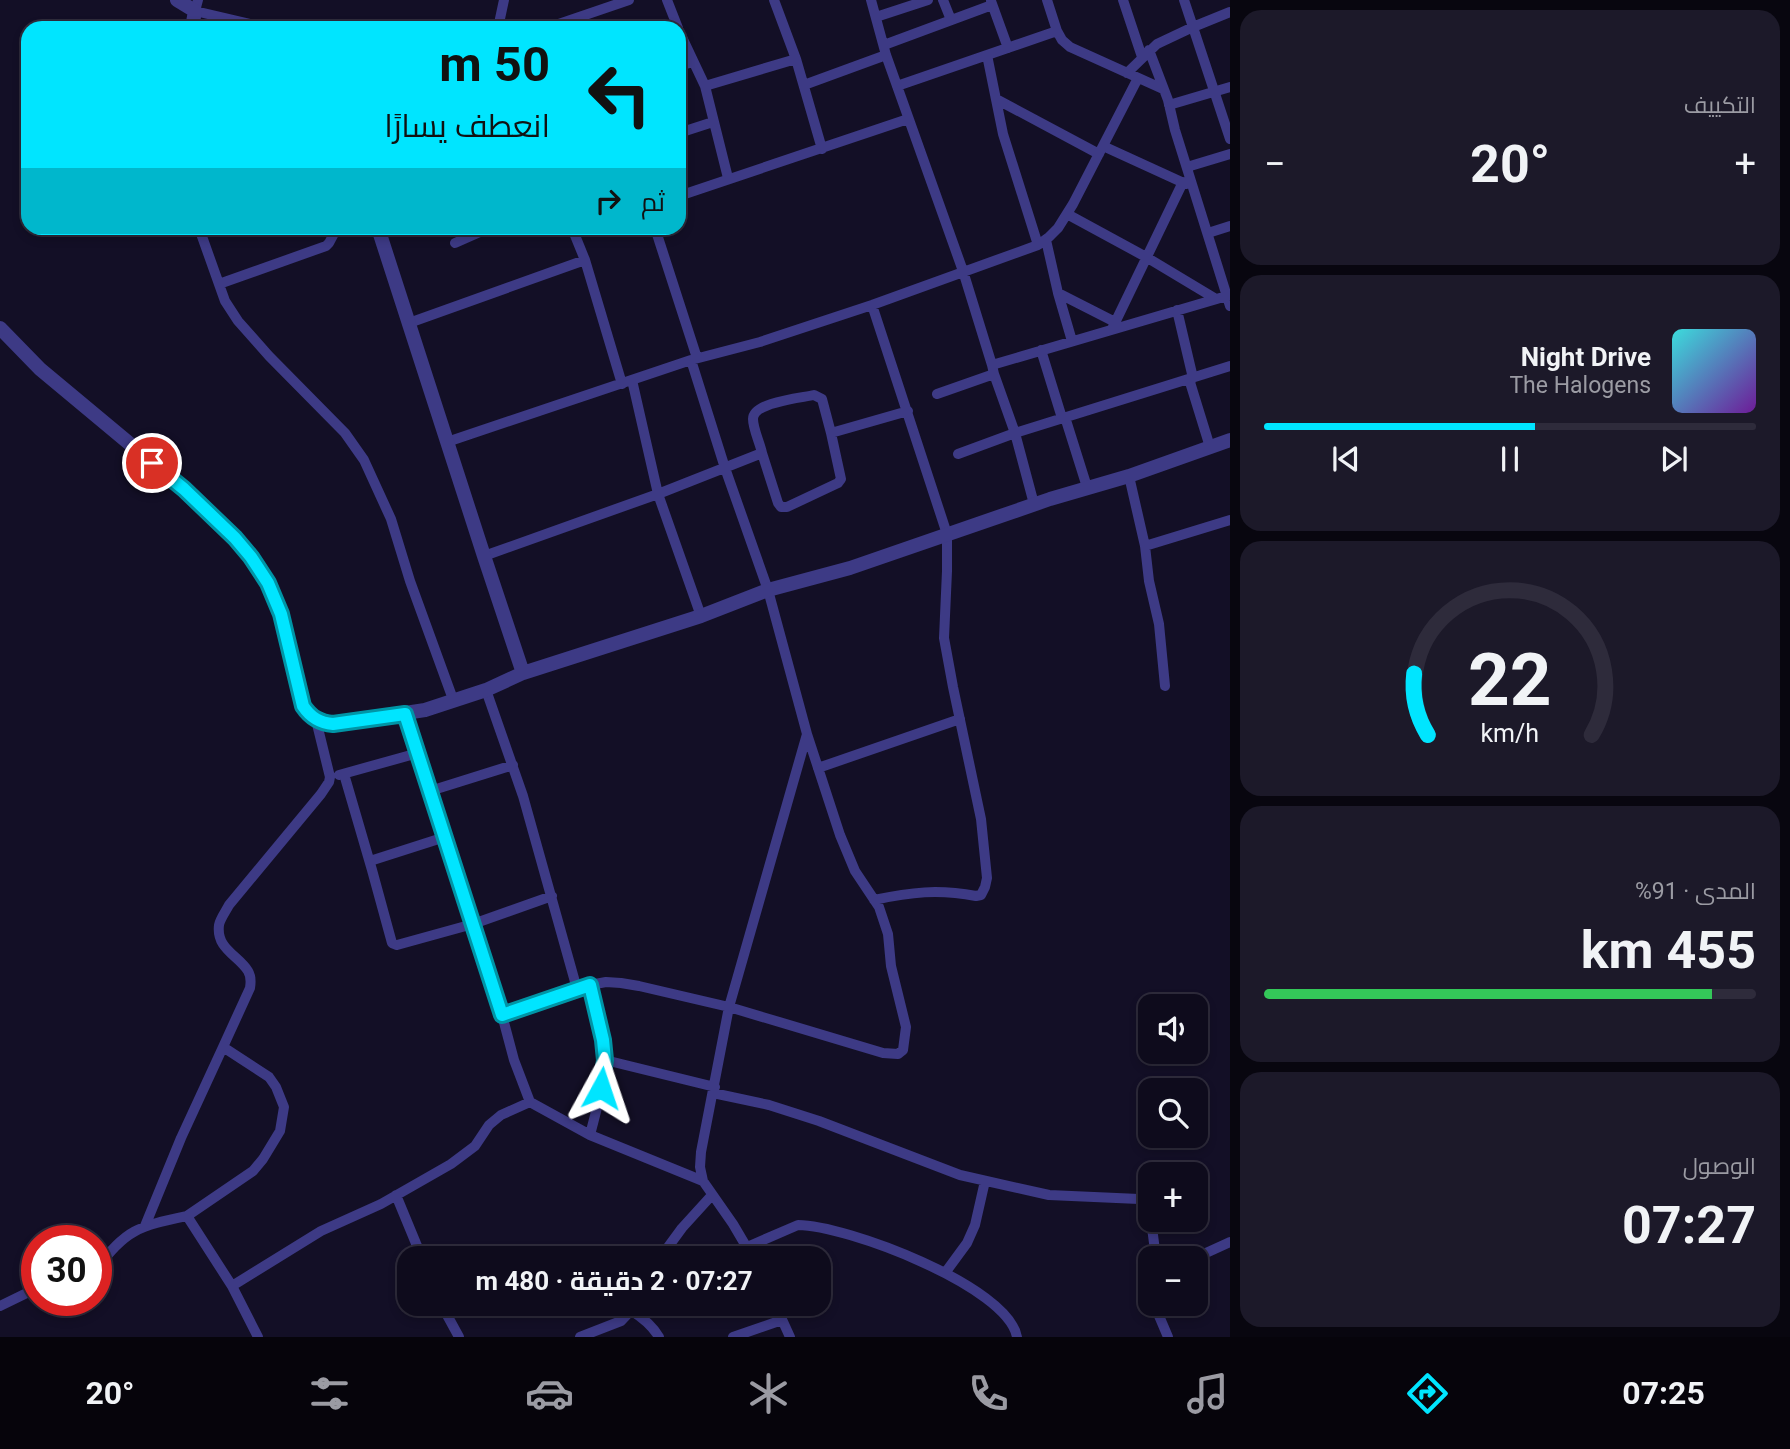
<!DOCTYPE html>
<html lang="ar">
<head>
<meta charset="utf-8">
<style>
  :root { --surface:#0e0b1c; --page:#1c1929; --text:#f1f3f6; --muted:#9b9ba3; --line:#2e2b3b; --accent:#00e5ff }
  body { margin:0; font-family:Roboto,Cairo,sans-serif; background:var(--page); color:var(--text); direction:rtl; height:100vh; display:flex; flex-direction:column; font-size:26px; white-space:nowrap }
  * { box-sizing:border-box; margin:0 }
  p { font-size:23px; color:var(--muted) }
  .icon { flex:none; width:38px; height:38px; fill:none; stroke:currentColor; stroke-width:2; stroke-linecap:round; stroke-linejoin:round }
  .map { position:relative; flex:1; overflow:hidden; direction:ltr }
  .side { display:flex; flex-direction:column; gap:10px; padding:10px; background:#08060f; width:560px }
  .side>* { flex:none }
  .banner { position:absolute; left:21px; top:21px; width:665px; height:214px; border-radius:21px; box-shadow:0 4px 10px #0003,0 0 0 2px var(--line); direction:rtl; background:#00e5ff; color:#111; overflow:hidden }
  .tools { position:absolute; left:1138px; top:994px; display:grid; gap:14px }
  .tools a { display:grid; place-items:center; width:70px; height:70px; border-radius:14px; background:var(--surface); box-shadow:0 4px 10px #0003,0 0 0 2px var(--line); font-size:35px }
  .speed { position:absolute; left:21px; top:1225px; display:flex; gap:14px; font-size:35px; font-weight:700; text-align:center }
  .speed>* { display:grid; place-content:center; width:91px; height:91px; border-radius:50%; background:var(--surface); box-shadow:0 4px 10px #0003,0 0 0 2px var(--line); line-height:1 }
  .speed .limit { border:10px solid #d22; background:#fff; color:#111 }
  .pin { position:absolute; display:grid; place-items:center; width:60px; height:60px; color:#fff; margin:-30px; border:4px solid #fff; border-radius:50%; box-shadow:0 2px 7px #0007 }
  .me { position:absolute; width:77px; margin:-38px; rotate:5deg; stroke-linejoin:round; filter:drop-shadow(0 0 5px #0008) }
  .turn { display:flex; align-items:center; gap:24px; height:147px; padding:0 21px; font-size:32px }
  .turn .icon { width:91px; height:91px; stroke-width:2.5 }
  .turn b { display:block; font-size:49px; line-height:60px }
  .then { display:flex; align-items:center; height:66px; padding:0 21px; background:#0003; gap:14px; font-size:26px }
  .big { font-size:52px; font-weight:700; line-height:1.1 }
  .side .widget { flex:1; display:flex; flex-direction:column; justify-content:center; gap:10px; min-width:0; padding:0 24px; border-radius:21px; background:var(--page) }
  .side .dial { align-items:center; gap:0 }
  .dial svg { height:182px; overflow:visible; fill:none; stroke:var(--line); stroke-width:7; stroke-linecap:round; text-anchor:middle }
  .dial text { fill:var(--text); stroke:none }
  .song { display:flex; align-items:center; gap:21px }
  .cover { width:84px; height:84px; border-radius:10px; background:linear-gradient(135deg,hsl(180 70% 55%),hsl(280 70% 35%)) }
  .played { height:7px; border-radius:4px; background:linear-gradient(90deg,var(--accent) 55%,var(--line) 55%) }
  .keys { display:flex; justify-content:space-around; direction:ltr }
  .heat { display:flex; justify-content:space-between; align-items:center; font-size:38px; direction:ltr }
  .charge { height:10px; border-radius:5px; background:linear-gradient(90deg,#34c759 91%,var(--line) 0) }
  .trip { position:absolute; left:397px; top:1246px; width:434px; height:70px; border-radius:21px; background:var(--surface); box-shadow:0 4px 10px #0003,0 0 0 2px var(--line); font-weight:700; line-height:70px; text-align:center; direction:rtl }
  .tabs { display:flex; height:112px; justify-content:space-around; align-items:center; background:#06040b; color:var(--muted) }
  .tabs .icon { width:49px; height:49px }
  .tabs .selected { color:var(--accent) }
  .tabs b { font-size:32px; color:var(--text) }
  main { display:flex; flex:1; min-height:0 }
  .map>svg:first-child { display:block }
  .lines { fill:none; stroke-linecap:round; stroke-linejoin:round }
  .minor { stroke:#3d3a85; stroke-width:10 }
  .tertiary { stroke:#3d3a85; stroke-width:14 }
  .route-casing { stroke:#0095a6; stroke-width:18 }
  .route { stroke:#00e5ff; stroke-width:12 }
</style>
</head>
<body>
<main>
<section class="side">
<div class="widget"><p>التكييف</p>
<div class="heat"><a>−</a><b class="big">20°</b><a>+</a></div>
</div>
<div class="widget">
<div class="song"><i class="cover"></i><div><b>Night Drive</b><p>The Halogens</p></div></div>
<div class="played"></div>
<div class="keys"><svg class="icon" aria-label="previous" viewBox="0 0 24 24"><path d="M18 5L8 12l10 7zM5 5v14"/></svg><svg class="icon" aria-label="pause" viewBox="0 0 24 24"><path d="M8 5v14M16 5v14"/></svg><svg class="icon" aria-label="next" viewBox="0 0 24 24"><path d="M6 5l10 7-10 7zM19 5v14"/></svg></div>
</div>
<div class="widget dial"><svg viewBox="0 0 100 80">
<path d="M14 69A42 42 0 1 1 86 69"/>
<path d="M14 69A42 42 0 0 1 8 42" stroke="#00e5ff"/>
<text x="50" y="56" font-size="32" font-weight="700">22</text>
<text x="50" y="72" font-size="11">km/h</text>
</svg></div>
<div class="widget"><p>المدى · 91%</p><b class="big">455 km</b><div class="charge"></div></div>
<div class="widget"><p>الوصول</p><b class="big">07:27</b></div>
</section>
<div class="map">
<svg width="1230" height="1337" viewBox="0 0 1230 1337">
  <rect width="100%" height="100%" fill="#130f26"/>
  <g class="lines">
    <path class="minor" d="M198,0l-3,11 72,17
      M667,0l11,28
      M774,0l22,59 26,90
      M871,0l15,55 77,216 29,94 2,9 21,59 19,71
      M943,0l8,20
      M1123,0l19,57
      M1184,0l46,139
      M991,1l17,47
      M876,17l52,-17
      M498,28l6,-28
      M547,28l82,-28
      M679,31l26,55 23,92
      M1057,31l5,9 8,7 93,42
      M884,45l108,-40
      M1149,50l19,50 7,30 55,176
      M987,55l16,79 35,111
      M679,66l14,-4
      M1127,73l30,-29 36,-17 37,-15
      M804,85l82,-30
      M705,86l91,-27
      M897,86l160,-55 -10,-31
      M996,99l103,55
      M1169,105l61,-18
      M679,133l34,-11
      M1103,146l83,38
      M1187,167l43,-13
      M679,196l229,-77
      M1067,214l79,43 70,42
      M199,228l26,73 13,20 31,35 76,77 19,27 27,59 19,62 44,121
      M572,228l13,32 37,124
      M655,228l42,130
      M1208,233l22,-7
      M1046,240l12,53 14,48
      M455,243l34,-15
      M219,284l107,-38 3,-3 8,-15
      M1058,293l57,29
      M872,305l75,229v37l-3,67 9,49 28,132 6,59 -2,9 -4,8 -5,1c-38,-7 -65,-4 -102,4
      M1177,310l16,68
      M409,323l176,-63
      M1112,329l71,-147
      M1041,350l21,68
      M992,365l238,-70
      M1189,379l21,68
      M632,380l26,114 43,122
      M937,394l57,-20
      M1065,417l22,70
      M831,433l77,-22
      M447,442l244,-82 69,-18 112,-37 166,-60 11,-8 9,-9 15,-24 65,-126
      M958,454l57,-21 215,-67
      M1129,476l16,70 4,35 10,43 6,62
      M1145,546l85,-26
      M484,556l174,-62 104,-41 16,50 3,4h6l51,-24 3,-4 -10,-46 -9,-34 -8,-4c-13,3 -61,7 -61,24 0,10 7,24 9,34
      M486,690l37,106 54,193
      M405,714l97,301 88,-30 16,-3 15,1 18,3 90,21 154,46 15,1 5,-4 3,-23 -15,-61 -3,-32 -9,-27 -24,-36 -15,-36 -33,-101 -39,-144 -43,-122 -34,-108
      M818,768l142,-49
      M344,774l28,96 20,73 5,2 76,-21 79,-28
      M339,775l79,-22
      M430,791l83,-26
      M370,861l75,-24
      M502,1015l12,45 16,42 60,33 113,46
      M605,1060l110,27
      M713,1093l56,12 50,16 141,54 89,20 90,4 6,6 5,8
      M590,1135c6,-24 14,-50 15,-75 0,-25 -9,-51 -15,-75
      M396,1195l26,63
      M1151,1220l5,38
      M145,1226l36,-88 42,-91
      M747,1247l51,-22c47,0 210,61 219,112
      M660,1258l22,-30 30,-33
      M753,1258l-20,-34 -30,-43 -3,-14 1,-15 28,-145 78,-273
      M1195,1258l35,-16
      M96,1270c29,-41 44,-44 91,-54
      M945,1273l22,-30 8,-18 10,-44
      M1150,1282l-2,6 2,6
      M232,1286l-45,-70 66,-45 10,-12 17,-28 4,-24 -8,-20 -7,-10 -46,-30 27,-59c1,-6 1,-12 -2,-17 -10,-16 -32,-22 -29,-46 1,-6 7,-14 10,-20l92,-111 8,-12 1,-5 -14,-57
      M441,1304l18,33
      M775,1304l15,33
      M1154,1304l14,33
      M0,1306l37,-18
      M632,1311c11,7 20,14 27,26
      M258,1337l-26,-51 89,-55 60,-27 70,-40 24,-18 14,-21 12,-10 29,-13
      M580,1337l41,-16 16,-17
      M733,1337l49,-17"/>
    <path class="tertiary" d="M177,0l18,11 -3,17
      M378,228l106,328 39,117 178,-57 67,-26 82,-22 200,-69 79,-23 101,-36
      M0,328l40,41 144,120 51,49 16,19 17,26 13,31 22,92c8,12 16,17 30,18l92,-14 61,-20 37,-17"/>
  </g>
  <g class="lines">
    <g class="route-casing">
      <path id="route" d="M152,463l32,26 51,49 16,19 17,26 13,31 22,92c8,12 17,17 30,18l72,-10 97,301 88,-30 13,55 2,20 -4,28"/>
    </g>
    <use href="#route" class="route"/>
  </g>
</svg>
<div class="tools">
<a><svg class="icon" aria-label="sound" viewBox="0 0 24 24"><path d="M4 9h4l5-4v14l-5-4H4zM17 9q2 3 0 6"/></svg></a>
<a><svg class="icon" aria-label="search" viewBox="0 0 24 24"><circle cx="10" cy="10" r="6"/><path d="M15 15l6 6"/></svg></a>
<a>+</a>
<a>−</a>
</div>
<div class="speed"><div class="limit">30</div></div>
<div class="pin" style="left:152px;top:463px;background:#d93025"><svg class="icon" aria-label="arrive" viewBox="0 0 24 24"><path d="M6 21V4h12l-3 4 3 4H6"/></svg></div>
<svg class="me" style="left:601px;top:1088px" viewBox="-20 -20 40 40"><path d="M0-17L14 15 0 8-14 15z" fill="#00e5ff" stroke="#fff" stroke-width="4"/></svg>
<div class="trip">07:27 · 2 دقيقة · 480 m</div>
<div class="banner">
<div class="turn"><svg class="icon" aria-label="left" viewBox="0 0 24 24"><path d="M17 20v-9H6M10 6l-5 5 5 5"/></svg><div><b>50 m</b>انعطف يسارًا</div></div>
<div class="then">ثم<svg class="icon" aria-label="right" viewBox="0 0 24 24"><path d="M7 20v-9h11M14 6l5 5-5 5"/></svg></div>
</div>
</div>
</main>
<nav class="tabs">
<b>07:25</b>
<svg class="icon selected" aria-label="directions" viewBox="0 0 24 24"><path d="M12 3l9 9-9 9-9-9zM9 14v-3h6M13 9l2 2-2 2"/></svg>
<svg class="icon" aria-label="music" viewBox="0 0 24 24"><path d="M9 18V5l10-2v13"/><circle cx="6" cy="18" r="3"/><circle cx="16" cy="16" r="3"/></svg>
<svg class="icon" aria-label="phone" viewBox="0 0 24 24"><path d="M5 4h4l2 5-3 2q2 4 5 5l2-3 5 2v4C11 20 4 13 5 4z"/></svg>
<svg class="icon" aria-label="climate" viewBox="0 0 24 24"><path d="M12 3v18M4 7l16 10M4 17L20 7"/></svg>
<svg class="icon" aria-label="car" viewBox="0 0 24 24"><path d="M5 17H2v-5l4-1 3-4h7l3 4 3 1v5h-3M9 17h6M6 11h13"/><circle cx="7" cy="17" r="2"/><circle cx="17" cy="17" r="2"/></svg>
<svg class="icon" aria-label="filters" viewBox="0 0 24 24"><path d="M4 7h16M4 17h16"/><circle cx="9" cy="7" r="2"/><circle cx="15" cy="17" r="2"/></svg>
<b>20°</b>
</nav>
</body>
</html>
